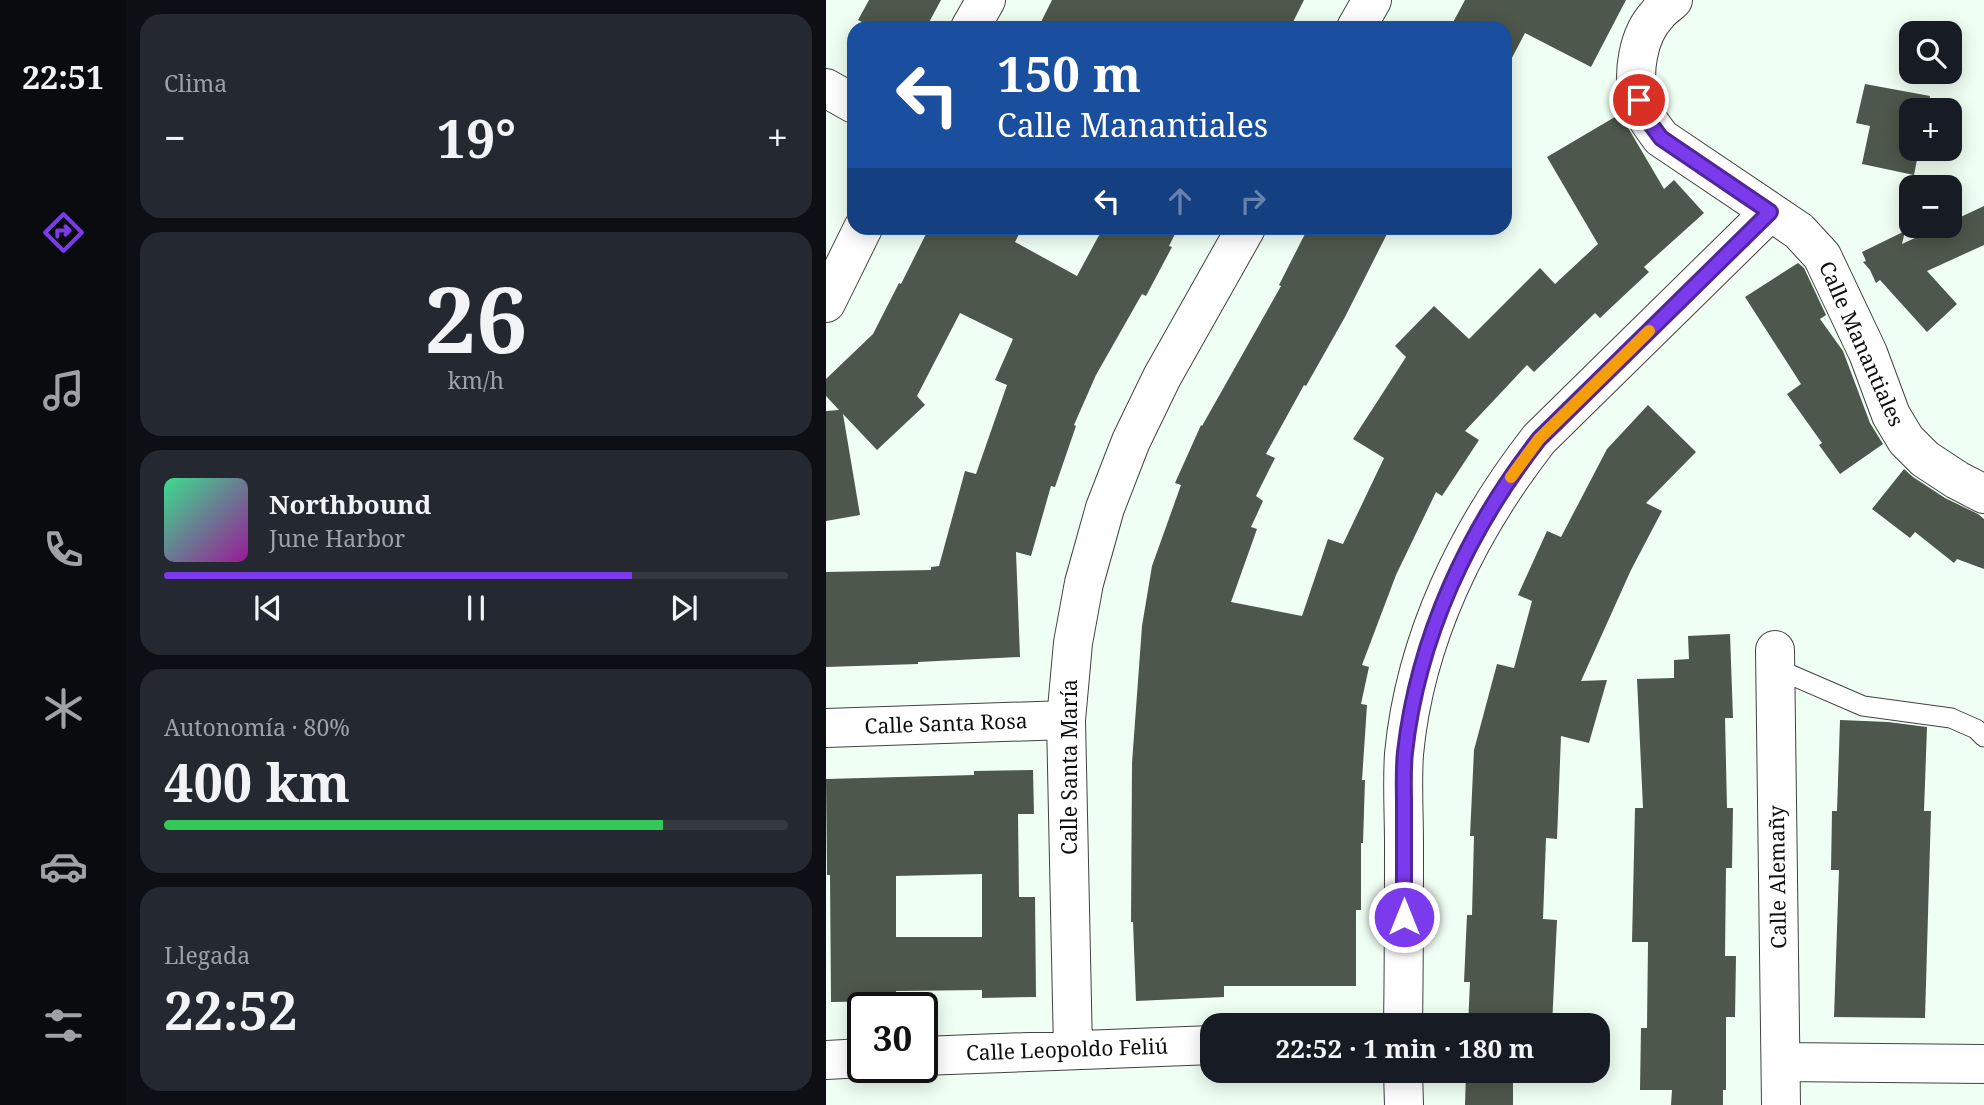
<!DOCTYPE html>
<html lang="es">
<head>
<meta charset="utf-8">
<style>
  :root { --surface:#171b24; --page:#242831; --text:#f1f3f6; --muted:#9ea1a6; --line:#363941; --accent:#7c3aed }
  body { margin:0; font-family:"Noto Serif",serif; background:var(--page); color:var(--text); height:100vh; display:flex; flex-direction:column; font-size:26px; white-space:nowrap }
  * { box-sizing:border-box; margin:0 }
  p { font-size:23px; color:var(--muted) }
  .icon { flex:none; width:38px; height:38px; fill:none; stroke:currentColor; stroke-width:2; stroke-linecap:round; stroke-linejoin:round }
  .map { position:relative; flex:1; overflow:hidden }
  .details { display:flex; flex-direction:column; gap:14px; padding:14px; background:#0d0f14; width:700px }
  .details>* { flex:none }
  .banner { position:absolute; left:21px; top:21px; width:665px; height:214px; border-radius:21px; box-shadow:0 4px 18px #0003; background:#1a4fa0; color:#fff; overflow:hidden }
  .buttons { position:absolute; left:1073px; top:21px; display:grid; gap:14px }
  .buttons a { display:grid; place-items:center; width:63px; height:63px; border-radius:14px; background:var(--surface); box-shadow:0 4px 18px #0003; font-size:35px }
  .speed { position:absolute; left:21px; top:992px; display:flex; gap:14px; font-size:35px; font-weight:700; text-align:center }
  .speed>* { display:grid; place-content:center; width:91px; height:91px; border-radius:50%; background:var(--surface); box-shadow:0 4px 18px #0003; line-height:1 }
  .speed .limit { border:4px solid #111; border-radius:10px; background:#fff; color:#111 }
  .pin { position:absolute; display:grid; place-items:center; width:60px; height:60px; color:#fff; margin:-30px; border:4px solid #fff; border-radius:50%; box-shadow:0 2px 7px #0007 }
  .me { position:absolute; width:77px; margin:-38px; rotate:0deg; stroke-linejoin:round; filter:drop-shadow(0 0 5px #0008) }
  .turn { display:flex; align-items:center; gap:24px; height:147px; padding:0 35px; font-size:32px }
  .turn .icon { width:91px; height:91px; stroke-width:2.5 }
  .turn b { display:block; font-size:49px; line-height:60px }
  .lanes { display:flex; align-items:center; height:66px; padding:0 35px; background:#0003; justify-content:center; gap:35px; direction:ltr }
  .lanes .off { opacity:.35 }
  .big { font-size:52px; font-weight:700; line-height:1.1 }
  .details .widget { flex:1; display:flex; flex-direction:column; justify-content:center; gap:10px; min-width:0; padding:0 24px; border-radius:21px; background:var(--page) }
  .details .dial { align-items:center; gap:0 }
  .dial b { font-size:91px; line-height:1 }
  .song { display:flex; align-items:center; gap:21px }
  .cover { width:84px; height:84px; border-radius:10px; background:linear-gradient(135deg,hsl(150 70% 55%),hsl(300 70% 35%)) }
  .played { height:7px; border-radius:4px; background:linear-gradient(90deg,var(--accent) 75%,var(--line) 75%) }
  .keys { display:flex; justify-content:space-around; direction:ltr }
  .heat { display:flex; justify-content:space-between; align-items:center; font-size:38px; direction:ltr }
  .charge { height:10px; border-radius:5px; background:linear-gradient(90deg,#34c759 80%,var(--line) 0) }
  .trip { position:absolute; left:374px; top:1013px; width:410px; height:70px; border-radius:21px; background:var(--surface); box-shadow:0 4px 18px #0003; font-weight:700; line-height:70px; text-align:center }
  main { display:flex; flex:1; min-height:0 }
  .tab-bar { display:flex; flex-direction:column; width:126px; justify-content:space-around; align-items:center; background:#090b0e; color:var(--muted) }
  .tab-bar .icon { width:49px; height:49px }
  .tab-bar .active { color:var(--accent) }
  .tab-bar b { font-size:32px; color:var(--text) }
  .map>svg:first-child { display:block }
  .building { fill:#4e574b; fill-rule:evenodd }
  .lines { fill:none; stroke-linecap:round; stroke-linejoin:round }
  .service-casing { stroke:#424242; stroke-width:21 }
  .minor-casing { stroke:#424242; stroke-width:40 }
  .tertiary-casing { stroke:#424242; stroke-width:40 }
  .service { stroke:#fff; stroke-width:19 }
  .minor { stroke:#fff; stroke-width:38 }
  .tertiary { stroke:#fff; stroke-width:38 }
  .route-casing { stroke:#51269a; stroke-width:18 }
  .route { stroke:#7c3aed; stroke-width:12 }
  .slow { stroke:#f59e0b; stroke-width:12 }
  .labels { text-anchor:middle; stroke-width:7; stroke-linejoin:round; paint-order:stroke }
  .street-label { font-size:21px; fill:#0f0f0f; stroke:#fff }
</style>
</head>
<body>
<main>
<nav class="tab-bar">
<b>22:51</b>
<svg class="icon active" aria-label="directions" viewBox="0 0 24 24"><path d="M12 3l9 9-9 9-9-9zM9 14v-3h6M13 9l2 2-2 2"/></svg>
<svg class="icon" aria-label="music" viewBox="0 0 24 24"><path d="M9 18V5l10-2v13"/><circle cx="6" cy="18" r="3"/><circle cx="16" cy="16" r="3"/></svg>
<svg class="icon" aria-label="phone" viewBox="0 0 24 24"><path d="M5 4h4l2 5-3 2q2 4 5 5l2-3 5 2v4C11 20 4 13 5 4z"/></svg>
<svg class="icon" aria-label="climate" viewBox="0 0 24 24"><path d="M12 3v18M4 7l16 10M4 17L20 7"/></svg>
<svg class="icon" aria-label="car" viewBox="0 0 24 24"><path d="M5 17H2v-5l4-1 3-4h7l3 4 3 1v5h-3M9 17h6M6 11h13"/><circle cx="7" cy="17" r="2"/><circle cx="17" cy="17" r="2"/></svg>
<svg class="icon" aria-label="filters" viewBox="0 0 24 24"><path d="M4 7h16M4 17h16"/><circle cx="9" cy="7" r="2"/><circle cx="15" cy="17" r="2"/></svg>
</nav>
<section class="details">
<div class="widget"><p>Clima</p>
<div class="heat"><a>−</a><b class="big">19°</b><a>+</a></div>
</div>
<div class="widget dial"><b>26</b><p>km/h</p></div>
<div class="widget">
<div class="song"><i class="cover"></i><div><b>Northbound</b><p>June Harbor</p></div></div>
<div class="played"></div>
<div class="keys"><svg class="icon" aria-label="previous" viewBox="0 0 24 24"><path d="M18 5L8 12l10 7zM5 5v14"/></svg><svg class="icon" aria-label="pause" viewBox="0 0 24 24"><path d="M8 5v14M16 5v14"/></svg><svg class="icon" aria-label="next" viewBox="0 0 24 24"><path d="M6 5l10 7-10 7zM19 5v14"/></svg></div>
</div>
<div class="widget"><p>Autonomía · 80%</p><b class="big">400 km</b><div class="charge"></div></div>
<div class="widget"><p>Llegada</p><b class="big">22:52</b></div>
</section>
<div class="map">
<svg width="1158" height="1105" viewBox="0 0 1158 1105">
  <rect width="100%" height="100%" fill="#f0fff3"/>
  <path class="building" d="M43,0h72l-15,28h-52l-16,-8z
    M226,0h252l-14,28h-252z
    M639,0h161l-35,67 -66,-34 -20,38v-43h-55z
    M1039,84l65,12 -3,14h-16v39h8l-5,26 -52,-11 8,-38 -14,-3z
    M794,114l44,75 10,-9 30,33 -60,54 5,5 -49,46 -5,-5 -61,59 -7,-7 -62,66 14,9 -37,56 -6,-4 -40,83 -34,90 7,2 -8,37 6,1 -5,75h3l-2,63h-2v67h-5v76h-132v11l-88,4 -3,-79h-2l1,-159 10,-137 10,-60 29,-81 -6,-2 26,-58 1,1 79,-140 -2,-1 29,-57h82l-45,89 -39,69 -2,-1 -38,69 9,4 -19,38 7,5 -12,26 6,2 -26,73 71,14 26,-77 15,5 41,-86 -31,-19 53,-82 -11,-11 39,-40 35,33 71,-71 15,16 43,-40 -51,-87z
    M1158,206v39l-57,26 30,33 -30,28 -47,-52 -4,3 -6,-13 -7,-8 3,-1 -4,-9 43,-21 -3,13 39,-18h9v-4z
    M103,228h93l-7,14 62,34 26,-48h75l-9,18 3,1 -26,49 -4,-2 -46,81 -22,50 2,1 -21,61 -4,-1 -20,70 -15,-4 4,105 -102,5v2l-92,3v-95l105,-2v-3l8,-1 26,-95 11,3 31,-89 -12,-5 18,-41 -53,-26 -43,83 8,9 -48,45 -34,-36 17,101 -34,6v-110l13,-1 -13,-14v-17l47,-45 26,-51 2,1z
    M972,263l6,5 22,47 -6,4 23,32 27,72 13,21 -43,30 -21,-29 3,-2 -35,-49 14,-10 -56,-87z
    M822,405l48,47 -50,51 16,8 -31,59 -50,111 26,-1 -18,63 -28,-7 -4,103 -11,-1 -3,81 14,1 -5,106h-84l2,-44h-6l3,-67h5l2,-79h-4l4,-86 23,-86 17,4 18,-67 -14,-6 29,-64 14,6 46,-88z
    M1078,469l9,8 32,21 33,16 6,5v50l-27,-10 -3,4 -39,-31 -5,6 -38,-29z
    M904,634l3,84h-8l2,90h6l-1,60h-6l-1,88h11l-1,61h-9v73h-3v15h-52l1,-15h-32l1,-62h6l1,-86h-16l3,-134h8l-6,-129 37,-1v-18l15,-1 -1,-23z
    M1014,720l48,2 39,5 -3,84h7l-6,207 -91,-1 5,-147h-8l1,-59h5z
    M207,770l1,44h-16l1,83h16l1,100 -54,1v-8l-86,1v10l-65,1 -1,-127h-3l-1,-96 148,-4v-4zM156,874v63h-86v-61z
    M640,1071h84v4l-37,-1v31h-48z"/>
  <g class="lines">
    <g class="service-casing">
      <path id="service" d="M949,668l88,38 88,12 25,11 8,8"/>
    </g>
    <g class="minor-casing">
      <path id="minor" d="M144,28l16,-28
        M530,28l16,-28
        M0,88l28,16
        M0,303l37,-75
        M949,650l6,455
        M0,728l240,-8
        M577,1026c1,-61 1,-121 1,-182 0,-30 -2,-61 0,-90 11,-116 64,-224 135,-315l231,-227
        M247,1050l-7,-330 7,-77 11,-60 21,-75 26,-67 31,-64 84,-149
        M96,1056l291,-11
        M0,1060l37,-2
        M955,1062l203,2
        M577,1071l1,34"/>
    </g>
    <g class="tertiary-casing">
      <path id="tertiary" d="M847,0c-5,5 -12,9 -16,15 -19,20 -25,58 -18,85 4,14 13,26 22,38l138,93 23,25 46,97 23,62 15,25 19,19 32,21 27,14"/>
    </g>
    <use href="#service" class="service"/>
    <use href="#minor" class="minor"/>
    <use href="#tertiary" class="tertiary"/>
  </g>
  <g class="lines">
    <g class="route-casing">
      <path id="route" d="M578,917c0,-37 0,-74 0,-112 0,-17 -1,-35 1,-53 13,-115 63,-222 134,-313l231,-227 -109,-74 -14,-19 -8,-19"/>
    </g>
    <use href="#route" class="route"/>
    <path class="slow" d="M685,477l28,-38 110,-108"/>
  </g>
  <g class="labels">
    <g class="street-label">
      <text transform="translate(1035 344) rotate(66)" y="7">Calle Manantiales</text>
      <text transform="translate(120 724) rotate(-2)" y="7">Calle Santa Rosa</text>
      <text transform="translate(244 767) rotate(-90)" y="7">Calle Santa María</text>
      <text transform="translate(952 877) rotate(-91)" y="7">Calle Alemañy</text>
      <text transform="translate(241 1050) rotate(-2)" y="7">Calle Leopoldo Feliú</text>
    </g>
  </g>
</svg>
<div class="buttons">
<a><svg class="icon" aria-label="search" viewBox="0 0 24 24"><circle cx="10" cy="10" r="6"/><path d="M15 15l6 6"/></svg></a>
<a>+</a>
<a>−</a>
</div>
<div class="speed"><div class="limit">30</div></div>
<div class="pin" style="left:813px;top:100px;background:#d93025"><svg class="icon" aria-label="arrive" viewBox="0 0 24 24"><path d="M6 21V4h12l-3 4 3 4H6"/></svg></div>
<svg class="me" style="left:578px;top:917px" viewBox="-20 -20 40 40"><circle r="17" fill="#7c3aed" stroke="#fff" stroke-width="3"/><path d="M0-11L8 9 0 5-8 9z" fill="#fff"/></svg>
<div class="trip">22:52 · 1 min · 180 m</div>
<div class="banner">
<div class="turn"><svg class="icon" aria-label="left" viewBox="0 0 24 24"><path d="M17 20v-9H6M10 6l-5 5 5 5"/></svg><div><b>150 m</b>Calle Manantiales</div></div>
<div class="lanes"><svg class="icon" aria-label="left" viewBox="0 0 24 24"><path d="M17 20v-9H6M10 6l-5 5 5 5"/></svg><svg class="icon off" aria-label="ahead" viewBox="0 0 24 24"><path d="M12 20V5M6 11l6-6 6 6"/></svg><svg class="icon off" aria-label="right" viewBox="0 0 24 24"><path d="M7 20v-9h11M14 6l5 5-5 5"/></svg></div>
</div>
</div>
</main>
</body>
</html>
